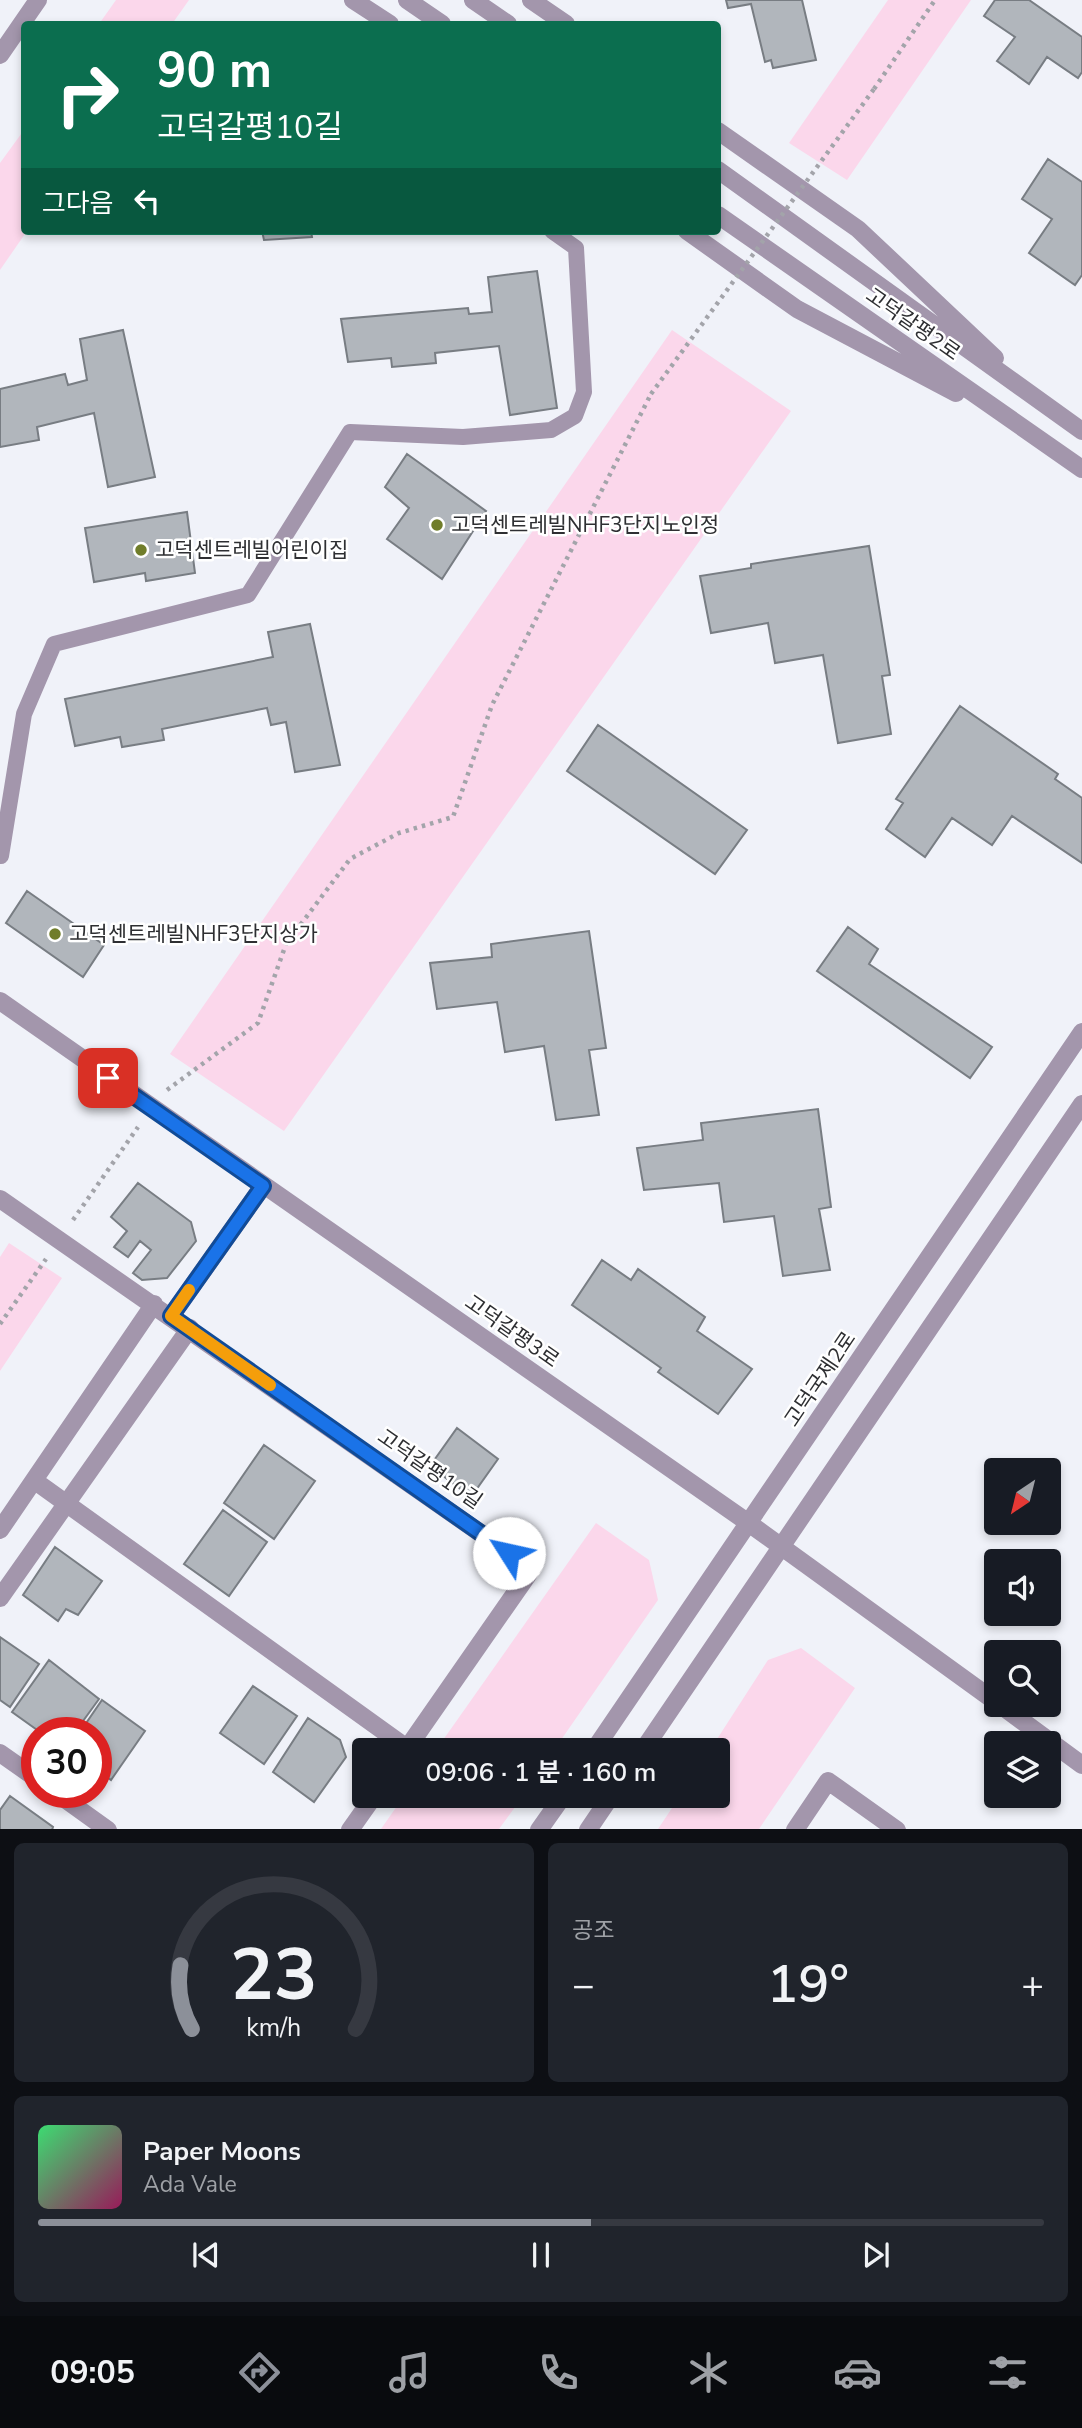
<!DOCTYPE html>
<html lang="ko">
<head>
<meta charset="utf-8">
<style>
  :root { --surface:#171b24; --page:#20242c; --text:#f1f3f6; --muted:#9ea1a6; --line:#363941; --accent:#8c9099 }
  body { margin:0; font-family:"Nunito Sans","Noto Sans KR",sans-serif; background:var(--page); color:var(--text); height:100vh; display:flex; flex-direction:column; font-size:26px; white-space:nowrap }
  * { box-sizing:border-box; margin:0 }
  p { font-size:23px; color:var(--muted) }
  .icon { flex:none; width:38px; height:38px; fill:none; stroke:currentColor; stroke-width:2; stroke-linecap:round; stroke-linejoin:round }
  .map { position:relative; height:1829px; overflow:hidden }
  .panel { display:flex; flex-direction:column; gap:14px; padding:14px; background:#0d0f14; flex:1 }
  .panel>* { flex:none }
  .hud { position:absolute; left:21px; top:21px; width:700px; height:214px; border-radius:7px; box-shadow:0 4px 10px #0003; background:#0b6e4f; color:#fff; overflow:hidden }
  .needle { width:46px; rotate:215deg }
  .controls { position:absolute; left:984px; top:1458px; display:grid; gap:14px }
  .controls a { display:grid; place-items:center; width:77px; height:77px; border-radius:7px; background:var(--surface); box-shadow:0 4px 10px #0003; font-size:35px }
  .speed { position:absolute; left:21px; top:1717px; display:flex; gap:14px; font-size:35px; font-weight:700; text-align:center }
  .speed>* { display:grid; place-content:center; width:91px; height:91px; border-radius:50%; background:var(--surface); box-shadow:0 4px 10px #0003; line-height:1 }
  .speed .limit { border:10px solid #d22; background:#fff; color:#111 }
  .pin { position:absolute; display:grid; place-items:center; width:60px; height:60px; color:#fff; margin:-30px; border-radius:14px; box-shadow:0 4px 10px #0006 }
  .me { position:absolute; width:77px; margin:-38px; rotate:305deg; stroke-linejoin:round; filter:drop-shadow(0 0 5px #0008) }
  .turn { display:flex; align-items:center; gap:24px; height:147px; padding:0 21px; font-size:32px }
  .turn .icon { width:91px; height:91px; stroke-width:2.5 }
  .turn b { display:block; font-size:49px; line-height:60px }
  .then { display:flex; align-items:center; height:66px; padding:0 21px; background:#0003; gap:14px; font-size:26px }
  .big { font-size:52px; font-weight:600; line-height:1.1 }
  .panel .tile { flex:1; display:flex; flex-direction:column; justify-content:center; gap:10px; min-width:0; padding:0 24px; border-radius:10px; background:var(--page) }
  .panel .dial { align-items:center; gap:0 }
  .dial svg { height:182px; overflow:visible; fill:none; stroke:var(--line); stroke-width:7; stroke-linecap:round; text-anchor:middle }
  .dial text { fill:var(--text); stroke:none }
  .song { display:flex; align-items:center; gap:21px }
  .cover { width:84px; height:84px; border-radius:10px; background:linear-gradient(135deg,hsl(140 70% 55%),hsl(330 70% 35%)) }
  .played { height:7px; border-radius:4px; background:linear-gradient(90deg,var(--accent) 55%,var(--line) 55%) }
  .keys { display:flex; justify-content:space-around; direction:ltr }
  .heat { display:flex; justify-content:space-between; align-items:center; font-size:38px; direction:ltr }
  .panel .tiles { flex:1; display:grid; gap:14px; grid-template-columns:1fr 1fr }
  .tile:last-child { grid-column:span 2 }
  .trip { position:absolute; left:352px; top:1738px; width:378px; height:70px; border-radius:7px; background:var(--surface); box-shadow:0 4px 10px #0003; font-weight:600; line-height:70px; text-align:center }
  .tab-bar { display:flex; height:112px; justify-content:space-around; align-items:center; background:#090b0e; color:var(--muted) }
  .tab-bar .icon { width:49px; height:49px }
  .tab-bar .active { color:var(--accent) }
  .tab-bar b { font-size:32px; color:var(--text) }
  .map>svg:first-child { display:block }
  .green { fill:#fbd7eb }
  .building { fill:#b1b6bc; stroke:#787d83; stroke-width:2 }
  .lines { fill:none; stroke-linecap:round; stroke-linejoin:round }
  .path { stroke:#a3a4aa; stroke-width:4.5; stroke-dasharray:3.5 5; stroke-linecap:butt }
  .service { stroke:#a396ac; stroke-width:16 }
  .minor { stroke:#a396ac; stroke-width:18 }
  .tertiary { stroke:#a396ac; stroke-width:18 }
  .path-bridge { stroke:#a3a4aa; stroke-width:4.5; stroke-dasharray:3.5 5; stroke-linecap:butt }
  .route-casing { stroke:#114b97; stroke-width:18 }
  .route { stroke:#1a73e8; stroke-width:12 }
  .slow { stroke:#f59e0b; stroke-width:12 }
  .poi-dot { fill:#707d2a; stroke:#fff; stroke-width:2.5 }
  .labels { text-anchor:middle; stroke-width:5; stroke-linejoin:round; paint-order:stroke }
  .street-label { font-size:21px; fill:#2e2f32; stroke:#fff }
  .poi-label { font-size:21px; fill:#2e2f32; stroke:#fff; text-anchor:start }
</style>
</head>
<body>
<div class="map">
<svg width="1082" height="1830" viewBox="0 0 1082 1830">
  <rect width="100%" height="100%" fill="#f0f2f9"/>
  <path class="green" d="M116,0h73l-17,24h-73z
    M888,0h83l-124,180 -58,-37z
    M24,130v101h3l-27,39v-107z
    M672,330l119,81 -507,720 -114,-77z
    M9,1243l53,35 -62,93v-114z
    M596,1523l53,37 9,40 -104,150h-118z
    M801,1648l54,40 -96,141h-101l22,-33h38v-46h-8l58,-90z
    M404,1796h119l-24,33h-118z"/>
  <path class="building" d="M726,0h76l14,60 -43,8 -2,-8 -6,2 -14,-58 -23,4z
    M995,0h34l53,37v35l-4,6 -31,-21 -18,27 -32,-23 18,-24 -31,-21z
    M1048,159l34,23v93l-7,10 -46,-32 23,-34 -30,-20z
    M262,231h49l1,6 -48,3z
    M537,271l20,137 -47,7 -11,-69 -64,7 1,10 -44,4 -1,-9 -43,4 -7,-43 127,-11 1,6 23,-2 -4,-35z
    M123,330l32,147 -47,10 -14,-74 -57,14 2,13 -39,7v-58l65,-15 3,11 19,-5 -7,-41z
    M407,454l79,57 -44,68 -55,-40 22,-31 -24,-21z
    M187,512l8,61 -49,8 -1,-8 -51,9 -9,-54z
    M869,546l21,129 -8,1 9,58 -53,9 -15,-88 -48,8 -7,-40 -57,10 -11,-57 51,-8v-4z
    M310,624l30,141 -45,7 -9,-50 -15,3 -4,-17 -105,21 2,11 -42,7 -2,-10 -45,9 -10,-47 208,-42 -5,-25z
    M960,706l98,68 -3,5 27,19v65l-70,-47 -20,29 -40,-27 -27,39 -39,-28 17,-26 -7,-4z
    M598,725l149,105 -32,44 -148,-103z
    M27,891l77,54 -21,32 -77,-54z
    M848,927l30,22 -9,15 123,83 -22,31 -153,-107z
    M589,931l17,117 -17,2 10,65 -43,5 -12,-74 -39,6 -8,-50 -60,7 -7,-46 62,-6 -1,-13z
    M818,1109l13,98 -12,2 11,61 -47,6 -9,-60 -50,6 -5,-39 -75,7 -7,-42 66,-8 -2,-17z
    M138,1183l53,39 5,19 -29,37 -25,2 -9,-7 18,-23 -11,-9 -12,16 -14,-10 13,-16 -16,-14z
    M602,1260l29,20 7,-11 67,48 -8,14 55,38 -34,45 -60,-42 3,-4 -89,-63z
    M457,1428l41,31 -27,38 -41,-31z
    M264,1445l51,36 -41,58 -50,-36z
    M223,1510l44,32 -38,54 -45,-32z
    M55,1547l47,34 -24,34 -12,-6 -8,12 -35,-26z
    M0,1637l39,27 -29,43 -10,-7z
    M49,1660l50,39 -24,33h-35l-28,-20z
    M253,1686l44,30 -33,48 -44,-31z
    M102,1700l43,31 -34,49 -15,-11v-37h-16z
    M308,1718l32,22 6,17 -32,45 -41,-30z
    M10,1796l43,31 -1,3h-52v-20z"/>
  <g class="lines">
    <path class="path" d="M874,89l61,-89
      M167,1090l91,-67 28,-79 64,-85 49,-26 54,-16 39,-112 159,-311
      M73,1220l65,-93
      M0,1324l46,-65"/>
    <path class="service" d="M1,856l23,-142 30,-70 194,-49 102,-163 113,5 88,-7 24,-14 9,-24 -8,-144 -24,-17"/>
    <path class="minor" d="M0,1199l532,370 -126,181
      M171,1316l92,-130
      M35,1481l372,267
      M0,1530l154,-226
      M0,1598l190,-270
      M0,1753l37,26
      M55,1792l53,38
      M350,1830l24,-34
      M795,1830l33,-49 69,49"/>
    <path class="tertiary" d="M353,0l37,24
      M407,0l35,24
      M473,0l35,24
      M531,0l35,24
      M0,55l38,-55
      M718,131l140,98 137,129
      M718,170l364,261
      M718,215l364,254
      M687,231l110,78 159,84
      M0,1001l750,523 246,178
      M999,1704l83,61
      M594,1750l488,-718
      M643,1750l439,-646
      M539,1830l24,-34
      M588,1830l23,-34"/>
    <path class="path-bridge" d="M651,394l223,-305"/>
  </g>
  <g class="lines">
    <g class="route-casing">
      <path id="route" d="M108,1078l155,108 -92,130 338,237"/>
    </g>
    <use href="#route" class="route"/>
    <path class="slow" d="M189,1290l-18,26 99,69"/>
  </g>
  <g class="poi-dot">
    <circle cx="437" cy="525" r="7"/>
    <circle cx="141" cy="550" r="7"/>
    <circle cx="55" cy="934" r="7"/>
  </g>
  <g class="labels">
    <g class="street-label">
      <text transform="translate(913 324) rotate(35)" y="7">고덕갈평2로</text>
      <text transform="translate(512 1331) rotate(35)" y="7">고덕갈평3로</text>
      <text transform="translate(820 1379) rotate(-56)" y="7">고덕국제2로</text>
      <text transform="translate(430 1469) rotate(35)" y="7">고덕갈평10길</text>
    </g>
    <g class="poi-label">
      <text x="451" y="532">고덕센트레빌NHF3단지노인정</text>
      <text x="155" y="557">고덕센트레빌어린이집</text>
      <text x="69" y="941">고덕센트레빌NHF3단지상가</text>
    </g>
  </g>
</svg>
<div class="controls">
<a><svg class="needle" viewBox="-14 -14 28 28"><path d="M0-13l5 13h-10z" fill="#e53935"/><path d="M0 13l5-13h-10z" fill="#9ea1a6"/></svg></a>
<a><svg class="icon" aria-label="sound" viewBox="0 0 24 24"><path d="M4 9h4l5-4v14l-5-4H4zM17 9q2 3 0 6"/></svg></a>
<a><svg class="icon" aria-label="search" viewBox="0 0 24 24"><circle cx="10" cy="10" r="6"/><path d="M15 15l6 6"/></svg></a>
<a><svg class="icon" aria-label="layers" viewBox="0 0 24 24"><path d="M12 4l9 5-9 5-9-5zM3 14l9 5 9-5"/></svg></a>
</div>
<div class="speed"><div class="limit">30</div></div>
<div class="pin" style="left:108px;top:1078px;background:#d93025"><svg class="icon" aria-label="arrive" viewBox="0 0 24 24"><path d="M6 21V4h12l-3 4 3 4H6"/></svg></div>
<svg class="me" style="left:509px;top:1553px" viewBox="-20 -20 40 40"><circle r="19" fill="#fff"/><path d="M0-13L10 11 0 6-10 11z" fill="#1a73e8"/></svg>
<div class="trip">09:06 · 1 분 · 160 m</div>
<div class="hud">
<div class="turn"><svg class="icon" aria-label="right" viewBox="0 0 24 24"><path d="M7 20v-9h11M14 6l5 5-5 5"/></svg><div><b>90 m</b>고덕갈평10길</div></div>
<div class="then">그다음<svg class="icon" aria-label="left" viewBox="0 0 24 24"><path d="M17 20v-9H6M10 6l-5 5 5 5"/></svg></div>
</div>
</div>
<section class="panel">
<div class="tiles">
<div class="tile dial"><svg viewBox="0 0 100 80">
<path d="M14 69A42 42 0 1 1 86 69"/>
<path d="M14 69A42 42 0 0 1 9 41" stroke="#8c9099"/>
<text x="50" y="56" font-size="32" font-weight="700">23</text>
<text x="50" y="72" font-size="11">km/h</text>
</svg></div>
<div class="tile"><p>공조</p>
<div class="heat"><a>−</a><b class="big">19°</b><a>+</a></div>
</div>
<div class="tile">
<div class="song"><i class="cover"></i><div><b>Paper Moons</b><p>Ada Vale</p></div></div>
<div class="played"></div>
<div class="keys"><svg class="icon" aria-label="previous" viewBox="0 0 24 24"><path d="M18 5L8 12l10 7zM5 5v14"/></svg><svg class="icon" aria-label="pause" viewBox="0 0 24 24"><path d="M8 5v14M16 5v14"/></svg><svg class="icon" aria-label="next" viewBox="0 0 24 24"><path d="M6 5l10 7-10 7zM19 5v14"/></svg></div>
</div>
</div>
</section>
<nav class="tab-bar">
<b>09:05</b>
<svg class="icon active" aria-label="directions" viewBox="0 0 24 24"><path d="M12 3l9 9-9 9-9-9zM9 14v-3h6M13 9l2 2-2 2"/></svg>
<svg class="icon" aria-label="music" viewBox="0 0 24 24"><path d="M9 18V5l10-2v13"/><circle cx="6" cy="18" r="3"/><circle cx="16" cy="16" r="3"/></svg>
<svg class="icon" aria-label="phone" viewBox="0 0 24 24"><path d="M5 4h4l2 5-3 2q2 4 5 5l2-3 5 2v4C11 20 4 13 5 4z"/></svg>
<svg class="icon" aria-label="climate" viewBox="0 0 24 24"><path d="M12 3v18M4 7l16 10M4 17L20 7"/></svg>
<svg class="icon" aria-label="car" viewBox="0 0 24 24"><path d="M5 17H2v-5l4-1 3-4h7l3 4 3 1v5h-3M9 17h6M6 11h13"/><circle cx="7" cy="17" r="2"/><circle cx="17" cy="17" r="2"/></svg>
<svg class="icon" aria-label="filters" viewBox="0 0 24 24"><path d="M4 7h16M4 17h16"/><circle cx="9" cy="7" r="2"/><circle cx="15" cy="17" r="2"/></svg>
</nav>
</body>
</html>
